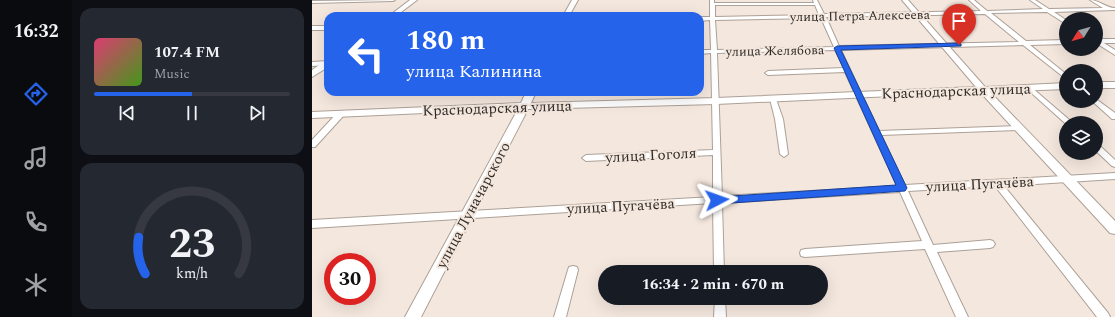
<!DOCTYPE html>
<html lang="en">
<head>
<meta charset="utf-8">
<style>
  :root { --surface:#171b24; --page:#242831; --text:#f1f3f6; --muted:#9ea1a6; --line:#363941; --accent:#2563eb }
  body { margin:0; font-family:Spectral,serif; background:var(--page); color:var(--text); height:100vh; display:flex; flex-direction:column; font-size:15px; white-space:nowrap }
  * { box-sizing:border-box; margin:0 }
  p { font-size:13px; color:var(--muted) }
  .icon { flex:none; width:22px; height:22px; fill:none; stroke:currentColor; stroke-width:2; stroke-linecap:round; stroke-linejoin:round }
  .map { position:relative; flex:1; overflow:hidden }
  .details { display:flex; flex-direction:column; gap:8px; padding:8px; background:#0d0f14; width:240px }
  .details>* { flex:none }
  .hud { position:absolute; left:12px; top:12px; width:380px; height:84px; border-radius:12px; box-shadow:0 4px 16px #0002; background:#2563eb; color:#fff; overflow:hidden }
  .needle { width:26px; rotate:233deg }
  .tools { position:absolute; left:747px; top:12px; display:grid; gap:8px }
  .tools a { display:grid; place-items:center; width:44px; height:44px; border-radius:50%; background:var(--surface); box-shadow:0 4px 16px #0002; font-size:20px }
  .speed { position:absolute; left:12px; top:253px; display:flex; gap:8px; font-size:20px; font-weight:700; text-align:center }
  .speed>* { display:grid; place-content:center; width:52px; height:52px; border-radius:50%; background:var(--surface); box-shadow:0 4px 16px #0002; line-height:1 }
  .speed .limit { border:6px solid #d22; background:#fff; color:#111 }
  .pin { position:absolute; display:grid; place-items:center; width:34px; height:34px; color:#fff; margin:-41px -17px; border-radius:50% 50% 50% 0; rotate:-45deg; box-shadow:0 0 4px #0007 }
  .pin .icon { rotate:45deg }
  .me { position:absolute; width:44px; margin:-22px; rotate:86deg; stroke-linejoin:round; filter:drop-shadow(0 0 3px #0008) }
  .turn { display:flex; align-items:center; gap:14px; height:84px; padding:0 16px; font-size:18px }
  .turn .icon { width:52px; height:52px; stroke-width:2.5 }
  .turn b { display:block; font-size:28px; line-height:34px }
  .details .tile { flex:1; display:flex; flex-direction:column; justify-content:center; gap:6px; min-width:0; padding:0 14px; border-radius:12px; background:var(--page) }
  .details .dial { align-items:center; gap:0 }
  .dial svg { height:104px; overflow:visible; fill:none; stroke:var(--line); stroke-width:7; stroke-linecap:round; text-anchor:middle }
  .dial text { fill:var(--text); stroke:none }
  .song { display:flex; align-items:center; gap:12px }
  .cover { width:48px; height:48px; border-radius:6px; background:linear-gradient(135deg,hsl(340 70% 55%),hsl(100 70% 35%)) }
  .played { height:4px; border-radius:2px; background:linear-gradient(90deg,var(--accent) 50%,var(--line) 50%) }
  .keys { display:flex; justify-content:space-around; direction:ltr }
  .trip { position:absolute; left:286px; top:265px; width:230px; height:40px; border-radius:20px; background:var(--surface); box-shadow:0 4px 16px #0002; font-weight:700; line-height:40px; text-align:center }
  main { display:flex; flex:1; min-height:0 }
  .tab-bar { display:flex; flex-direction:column; width:72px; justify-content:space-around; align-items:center; background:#090b0e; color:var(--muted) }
  .tab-bar .icon { width:28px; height:28px }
  .tab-bar .active { color:var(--accent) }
  .tab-bar b { font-size:18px; color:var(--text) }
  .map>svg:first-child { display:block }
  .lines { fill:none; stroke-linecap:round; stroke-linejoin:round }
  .minor-casing { stroke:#aca097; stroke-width:2 }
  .major-casing { stroke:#aca097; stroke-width:2 }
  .minor { fill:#fff; fill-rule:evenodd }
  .major { fill:#fff; fill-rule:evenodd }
  .route { fill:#2563eb; stroke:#184099 }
  .labels { text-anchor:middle; stroke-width:4; stroke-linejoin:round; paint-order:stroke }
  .far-street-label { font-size:13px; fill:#302b27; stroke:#f4e7de }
  .street-label { font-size:15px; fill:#302b27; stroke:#f4e7de }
</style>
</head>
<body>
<main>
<nav class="tab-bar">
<b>16:32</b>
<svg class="icon active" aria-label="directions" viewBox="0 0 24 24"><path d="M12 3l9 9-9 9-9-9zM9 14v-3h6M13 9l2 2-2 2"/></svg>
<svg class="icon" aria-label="music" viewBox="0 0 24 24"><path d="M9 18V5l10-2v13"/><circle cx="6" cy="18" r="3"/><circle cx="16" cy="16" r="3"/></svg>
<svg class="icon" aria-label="phone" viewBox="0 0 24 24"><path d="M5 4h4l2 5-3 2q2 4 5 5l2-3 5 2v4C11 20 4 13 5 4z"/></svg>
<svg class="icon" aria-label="climate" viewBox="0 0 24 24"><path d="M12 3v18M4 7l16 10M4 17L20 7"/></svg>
</nav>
<section class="details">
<div class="tile">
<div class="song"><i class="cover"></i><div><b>107.4 FM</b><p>Music</p></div></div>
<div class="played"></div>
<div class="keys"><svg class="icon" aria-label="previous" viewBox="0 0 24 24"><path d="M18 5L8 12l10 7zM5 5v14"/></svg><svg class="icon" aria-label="pause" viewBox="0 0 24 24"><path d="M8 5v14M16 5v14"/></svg><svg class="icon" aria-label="next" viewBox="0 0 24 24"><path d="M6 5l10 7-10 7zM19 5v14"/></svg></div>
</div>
<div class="tile dial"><svg viewBox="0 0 100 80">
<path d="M14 69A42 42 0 1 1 86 69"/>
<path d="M14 69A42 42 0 0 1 9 41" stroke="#2563eb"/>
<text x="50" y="56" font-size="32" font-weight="700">23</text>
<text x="50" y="72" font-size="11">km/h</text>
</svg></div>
</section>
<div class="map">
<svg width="803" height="317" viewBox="0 0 803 317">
  <rect width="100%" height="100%" fill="#f4e7de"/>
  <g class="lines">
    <g class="minor-casing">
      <path id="minor" d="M83,0l-2,1 -81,2v-2z
        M398,0h4v3h100l-1,-3h4l7,14 157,-3 -12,-11h5l13,11 56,-2 -13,-9h5l14,9 54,-1 -13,-8c9,0 16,8 25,8v2l-61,2 12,8v4l-19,-12 -56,1 35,28 40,-1v4l-36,1 36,29v5l-43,-34 -182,5 38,81 140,-5 4,2 -4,2 -138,5 24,50 210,-12v6l-111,7 104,127 2,4h-13l-102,-131 -87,5 25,54 57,-5 3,1 2,3 -2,3 -3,1 -53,4 31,65h-12l-31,-68 -120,8 -4,-1 -1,-3 1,-3 4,-1 117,-8 -22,-49 -178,11 2,69h-10l-1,-69 -401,25v-8l401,-23v-42l-127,6 -4,-3 4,-3 127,-5 -2,-97 -11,1v-4h11l-1,-30 -10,1v-4h10zM403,5h100l4,10 -104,2zM673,14l34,28 -180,4 -13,-29zM509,18l13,29 -117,3 -2,-30zM523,50l9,18 -76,3 -3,2 3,2 77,-3 52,114 -175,10 -5,-143z
        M0,26h16v4h-16z
        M784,39h19v4h-11l11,7v5l-19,-12z
        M16,61v4l-16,1v-4z
        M717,86l2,1 42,36h-7v1l-39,-35v-2z
        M461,97l3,2 7,20 5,35 -4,3 -4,-3 -5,-35 -5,-20z
        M784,99l19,14v6h-3l-20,-18h4z
        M26,112h6l1,2 -30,33h-3v-7z
        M784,145h3l16,15v7l-3,-1 -16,-15z
        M261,266l4,1 1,3 -12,47h-12l14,-47 1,-3z
        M403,298h10l1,19h-12z"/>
    </g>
    <g class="major-casing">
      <path id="major" d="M98,0h7l-21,16h-7z
        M260,0h6l-9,16h-6z
        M590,0h6l77,87 81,-4v6l-76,3 125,129v13l-5,-1 -130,-141 -264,12 -188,5 -107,208h-16l113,-208 -206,9v-6l209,-9 5,-11h10l-5,11 185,-5 260,-11z
        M13,61h3v6l-16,10v-7z
        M784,82h19v6h-19z"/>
    </g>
    <use href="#minor" class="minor"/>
    <use href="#major" class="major"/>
  </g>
  <path class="route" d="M647,43l2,1v2l-120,4 66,138 -2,3 -188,13 -3,-1 -2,-3 2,-2 3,-1 179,-12 -62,-137 3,-2z"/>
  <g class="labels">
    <g class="far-street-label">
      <text transform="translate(548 15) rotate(-1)" y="5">улица Петра Алексеева</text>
      <text transform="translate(463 50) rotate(-1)" y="5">улица Желябова</text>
    </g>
    <g class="street-label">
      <text transform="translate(644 91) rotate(-2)" y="5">Краснодарская улица</text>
      <text transform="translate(185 108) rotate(-2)" y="5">Краснодарская улица</text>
      <text transform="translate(339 155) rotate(-3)" y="5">улица Гоголя</text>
      <text transform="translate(668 184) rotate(-3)" y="5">улица Пугачёва</text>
      <text transform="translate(161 205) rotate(-62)" y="5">улица Луначарского</text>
      <text transform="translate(309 206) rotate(-3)" y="5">улица Пугачёва</text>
    </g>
  </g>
</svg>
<div class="tools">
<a><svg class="needle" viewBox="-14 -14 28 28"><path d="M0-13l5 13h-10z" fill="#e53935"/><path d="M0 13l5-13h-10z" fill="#9ea1a6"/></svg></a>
<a><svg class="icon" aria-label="search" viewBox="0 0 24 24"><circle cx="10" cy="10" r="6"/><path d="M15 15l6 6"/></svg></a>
<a><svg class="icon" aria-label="layers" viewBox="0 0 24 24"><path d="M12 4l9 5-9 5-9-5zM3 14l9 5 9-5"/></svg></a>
</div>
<div class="speed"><div class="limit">30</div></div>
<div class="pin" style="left:647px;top:45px;background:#d93025"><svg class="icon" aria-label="arrive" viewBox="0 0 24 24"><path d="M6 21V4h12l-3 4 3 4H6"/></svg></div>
<svg class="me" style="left:405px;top:200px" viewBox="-20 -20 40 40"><path d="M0-17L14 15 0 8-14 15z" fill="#2563eb" stroke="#fff" stroke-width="4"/></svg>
<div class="trip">16:34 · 2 min · 670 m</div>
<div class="hud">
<div class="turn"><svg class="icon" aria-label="left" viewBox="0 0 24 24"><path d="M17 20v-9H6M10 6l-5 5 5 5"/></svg><div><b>180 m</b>улица Калинина</div></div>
</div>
</div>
</main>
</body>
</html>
